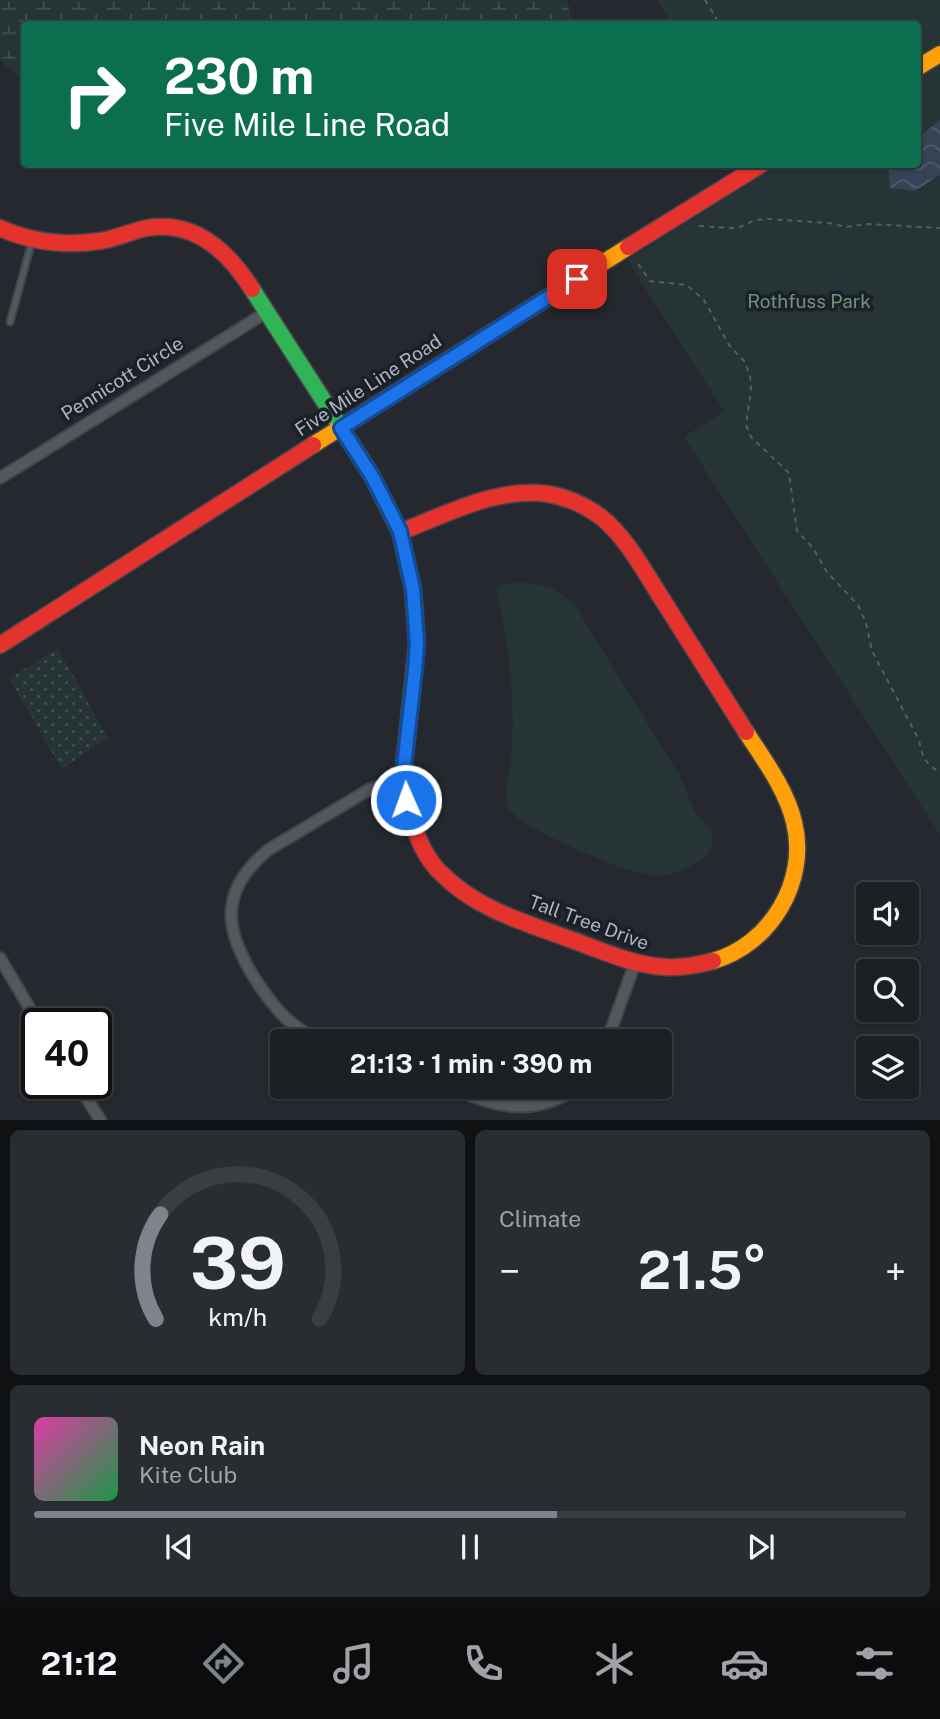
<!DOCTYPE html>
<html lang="en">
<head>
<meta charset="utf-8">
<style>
  :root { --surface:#1c1f23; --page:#292c30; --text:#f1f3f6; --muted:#a0a2a6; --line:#3a3d41; --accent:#7e848e }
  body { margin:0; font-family:"Public Sans",sans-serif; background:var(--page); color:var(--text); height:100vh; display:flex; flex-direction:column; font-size:26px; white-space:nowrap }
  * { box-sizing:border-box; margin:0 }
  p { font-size:23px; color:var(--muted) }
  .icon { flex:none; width:38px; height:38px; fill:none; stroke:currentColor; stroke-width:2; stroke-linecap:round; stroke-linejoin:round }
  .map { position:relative; height:1120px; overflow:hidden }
  .sheet { display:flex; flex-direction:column; gap:10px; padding:10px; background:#0f1113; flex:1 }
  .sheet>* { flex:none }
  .hud { position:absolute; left:21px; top:21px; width:900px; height:147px; border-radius:7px; box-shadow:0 2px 5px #0004,0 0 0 2px var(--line); background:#0b6e4f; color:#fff; overflow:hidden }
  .fabs { position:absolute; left:856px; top:882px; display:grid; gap:14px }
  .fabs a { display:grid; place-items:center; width:63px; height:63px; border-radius:7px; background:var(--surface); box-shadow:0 2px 5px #0004,0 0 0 2px var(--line); font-size:35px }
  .speed { position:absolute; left:21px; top:1008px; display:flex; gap:14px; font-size:35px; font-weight:700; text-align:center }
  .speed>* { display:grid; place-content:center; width:91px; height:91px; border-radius:50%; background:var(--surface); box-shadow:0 2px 5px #0004,0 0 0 2px var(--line); line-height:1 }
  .speed .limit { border:4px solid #111; border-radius:10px; background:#fff; color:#111 }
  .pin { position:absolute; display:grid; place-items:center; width:60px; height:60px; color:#fff; margin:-30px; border-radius:14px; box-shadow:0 4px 10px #0006 }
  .me { position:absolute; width:77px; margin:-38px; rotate:358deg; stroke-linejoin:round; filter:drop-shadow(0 0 5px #0008) }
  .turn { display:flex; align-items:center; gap:24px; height:147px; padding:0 28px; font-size:32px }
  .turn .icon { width:91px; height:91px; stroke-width:2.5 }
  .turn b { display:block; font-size:49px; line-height:60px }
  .big { font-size:52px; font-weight:700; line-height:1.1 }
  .sheet .tile { flex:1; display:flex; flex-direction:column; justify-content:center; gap:10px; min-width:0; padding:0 24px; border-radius:10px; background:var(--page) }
  .sheet .dial { align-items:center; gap:0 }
  .dial svg { height:182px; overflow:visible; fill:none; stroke:var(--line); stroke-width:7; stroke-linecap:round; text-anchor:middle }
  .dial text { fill:var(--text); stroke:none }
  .song { display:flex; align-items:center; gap:21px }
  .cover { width:84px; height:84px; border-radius:10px; background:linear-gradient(135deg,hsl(320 70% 55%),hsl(140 70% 35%)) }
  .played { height:7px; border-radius:4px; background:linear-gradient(90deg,var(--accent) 60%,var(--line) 60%) }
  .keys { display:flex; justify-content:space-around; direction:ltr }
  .heat { display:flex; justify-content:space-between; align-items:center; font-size:38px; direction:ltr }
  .sheet .tiles { flex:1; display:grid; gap:10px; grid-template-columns:1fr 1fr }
  .tile:last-child { grid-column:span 2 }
  .trip { position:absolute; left:270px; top:1029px; width:402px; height:70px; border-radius:7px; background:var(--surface); box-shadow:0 2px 5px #0004,0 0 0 2px var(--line); font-weight:700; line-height:70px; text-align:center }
  .dock { display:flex; height:112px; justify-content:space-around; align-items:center; background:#0b0c0e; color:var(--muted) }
  .dock .icon { width:49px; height:49px }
  .dock .current { color:var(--accent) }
  .dock b { font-size:32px; color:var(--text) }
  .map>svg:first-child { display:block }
  .green { fill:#263435 }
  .wetland { fill:url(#wetland-marsh) }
  .garden { fill:url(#garden-dots) }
  .water { fill:url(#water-waves) }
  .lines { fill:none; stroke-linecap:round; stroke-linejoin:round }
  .lane-casing { stroke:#42454a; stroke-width:9 }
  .street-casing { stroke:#42454a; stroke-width:14 }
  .fast-casing { stroke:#42454a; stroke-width:19 }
  .slow-casing { stroke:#42454a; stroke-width:19 }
  .jam-casing { stroke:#42454a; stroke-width:19 }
  .path { stroke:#585c62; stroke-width:2; stroke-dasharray:5 5; stroke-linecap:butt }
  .lane { stroke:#54575e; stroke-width:5 }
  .street { stroke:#54575e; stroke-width:10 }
  .fast { stroke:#30b455; stroke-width:16 }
  .slow { stroke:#ff9f0a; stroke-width:16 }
  .jam { stroke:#e5322d; stroke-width:16 }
  .route-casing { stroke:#114b97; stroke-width:18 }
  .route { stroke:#1a73e8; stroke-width:12 }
  .labels { text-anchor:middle; stroke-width:7; stroke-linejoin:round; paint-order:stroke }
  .park-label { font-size:19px; fill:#709479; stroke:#1a1f28 }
  .street-label { font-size:19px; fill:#aeb5c1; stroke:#1a1f28 }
</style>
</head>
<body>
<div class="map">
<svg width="940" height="1121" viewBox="0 0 940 1121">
  <defs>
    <pattern id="wetland-marsh" width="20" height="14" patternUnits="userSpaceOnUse" patternTransform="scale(1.75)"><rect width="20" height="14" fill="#263435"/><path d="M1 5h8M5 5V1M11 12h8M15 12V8" fill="none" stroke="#434f50"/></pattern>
    <pattern id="garden-dots" width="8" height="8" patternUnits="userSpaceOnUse" patternTransform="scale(1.75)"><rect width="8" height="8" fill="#263435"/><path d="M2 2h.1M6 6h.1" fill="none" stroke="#434f50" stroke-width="1.8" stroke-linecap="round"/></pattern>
    <pattern id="water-waves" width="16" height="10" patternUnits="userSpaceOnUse" patternTransform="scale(1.75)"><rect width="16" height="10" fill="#364356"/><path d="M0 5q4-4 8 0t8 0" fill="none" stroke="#515c6c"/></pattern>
  </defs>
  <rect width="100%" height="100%" fill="#25292f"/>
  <path class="green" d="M657,0h283v43l-23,14v-33h-245z
    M940,64v771l-256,-398 40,-26 -97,-151 152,-95 138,-1v-85z
    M523,582c26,4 37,6 54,27l103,167 15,36 16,18 2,14c-2,5 -5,11 -9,14 -7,6 -34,18 -44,18 -8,1 -18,-3 -26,-5 -20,-4 -116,-45 -124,-61 -9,-15 0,-37 1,-52 5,-58 -2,-114 -15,-170l7,-4z"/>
  <path class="wetland" d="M0,0h567l5,24h-548v58l-24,-22z"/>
  <path class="garden" d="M58,649l50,89 -46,31 -53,-91z"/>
  <path class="water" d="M940,120v55l-25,16 -25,-3 -2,-22 2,-1 27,-1v-25z"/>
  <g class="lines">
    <g class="lane-casing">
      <path id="lane" d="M10,322l22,-81"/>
    </g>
    <g class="street-casing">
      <path id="street" d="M0,478l267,-166
        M0,958l39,66
        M323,1041c-32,-12 -48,-32 -66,-59 -33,-51 -39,-90 11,-132l102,-61 14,-4 18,-1
        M607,1041l28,-78
        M77,1083l24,38
        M446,1087c49,18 85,33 132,0"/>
    </g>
    <g class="fast-casing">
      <path id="fast" d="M252,289l120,187 28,56 13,57 4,55 -15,140 8,30"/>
    </g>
    <g class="slow-casing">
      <path id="slow" d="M917,68l23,-14
        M313,445l315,-198
        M713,961c57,-16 96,-80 81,-139 -8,-33 -30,-62 -48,-90"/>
    </g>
    <g class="jam-casing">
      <path id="jam" d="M0,228c31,14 66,18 100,13 16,-2 31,-10 47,-13 47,-8 81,23 105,61
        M628,247l134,-83
        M400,532c45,-17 98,-46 148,-38 18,3 38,12 53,23 27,22 44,56 63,85 27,43 55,87 82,130
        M0,645l313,-200
        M410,814c7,23 15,45 33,61 35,35 84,48 129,65 31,11 60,25 93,27 16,1 33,-2 48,-6"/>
    </g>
    <path class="path" d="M705,0l15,24
      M699,226l32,2 9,-1 15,-7 14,-1 60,4 17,4 22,-3 72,4
      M638,264l12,17 37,4 17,15 25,45 15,16 6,14 1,15 -5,35 5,12 38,36 8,58 16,17 14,24 31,33 8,18 6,28 47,89c3,16 6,24 21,32"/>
    <use href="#lane" class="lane"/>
    <use href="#street" class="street"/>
    <use href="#fast" class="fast"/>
    <use href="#slow" class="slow"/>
    <use href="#jam" class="jam"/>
  </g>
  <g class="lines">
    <g class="route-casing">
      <path id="route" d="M406,800l-4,-16 13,-114 2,-26 -4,-55 -13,-58 -28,-55 -31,-48 236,-149"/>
    </g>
    <use href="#route" class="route"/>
  </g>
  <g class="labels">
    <g class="park-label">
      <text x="809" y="308">Rothfuss Park</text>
    </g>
    <g class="street-label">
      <text transform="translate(122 378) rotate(-32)" y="7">Pennicott Circle</text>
      <text transform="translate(368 385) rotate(-33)" y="7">Five Mile Line Road</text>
      <text transform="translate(589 922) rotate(20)" y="7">Tall Tree Drive</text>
    </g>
  </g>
</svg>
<div class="fabs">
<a><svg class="icon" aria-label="sound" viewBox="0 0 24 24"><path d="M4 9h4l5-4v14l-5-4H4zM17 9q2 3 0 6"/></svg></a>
<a><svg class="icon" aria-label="search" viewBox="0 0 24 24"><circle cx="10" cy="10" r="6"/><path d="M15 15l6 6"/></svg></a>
<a><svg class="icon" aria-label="layers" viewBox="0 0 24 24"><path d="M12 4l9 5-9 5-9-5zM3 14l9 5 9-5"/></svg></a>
</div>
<div class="speed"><div class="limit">40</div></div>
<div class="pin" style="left:577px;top:279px;background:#d93025"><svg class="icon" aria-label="arrive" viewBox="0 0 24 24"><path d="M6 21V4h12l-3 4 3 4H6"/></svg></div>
<svg class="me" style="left:406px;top:800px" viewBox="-20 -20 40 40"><circle r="17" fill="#1a73e8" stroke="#fff" stroke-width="3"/><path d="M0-11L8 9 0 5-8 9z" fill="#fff"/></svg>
<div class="trip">21:13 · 1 min · 390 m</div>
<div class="hud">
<div class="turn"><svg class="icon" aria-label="right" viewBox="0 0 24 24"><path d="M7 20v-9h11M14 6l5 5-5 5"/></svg><div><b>230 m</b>Five Mile Line Road</div></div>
</div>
</div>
<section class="sheet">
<div class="tiles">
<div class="tile dial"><svg viewBox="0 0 100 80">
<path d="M14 69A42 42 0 1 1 86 69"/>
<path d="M14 69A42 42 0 0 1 16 23" stroke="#7e848e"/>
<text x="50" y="56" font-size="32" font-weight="700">39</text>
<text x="50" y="72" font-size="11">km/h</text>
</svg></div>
<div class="tile"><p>Climate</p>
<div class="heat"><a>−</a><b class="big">21.5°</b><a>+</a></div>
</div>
<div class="tile">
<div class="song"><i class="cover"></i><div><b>Neon Rain</b><p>Kite Club</p></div></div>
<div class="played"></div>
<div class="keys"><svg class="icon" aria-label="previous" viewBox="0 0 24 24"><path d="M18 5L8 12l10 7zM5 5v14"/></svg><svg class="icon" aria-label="pause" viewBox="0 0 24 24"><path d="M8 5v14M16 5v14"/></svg><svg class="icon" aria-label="next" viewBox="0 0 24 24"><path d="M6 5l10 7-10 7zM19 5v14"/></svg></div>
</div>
</div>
</section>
<nav class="dock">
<b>21:12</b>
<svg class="icon current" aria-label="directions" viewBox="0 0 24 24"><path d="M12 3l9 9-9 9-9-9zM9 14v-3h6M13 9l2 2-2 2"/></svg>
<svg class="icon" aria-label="music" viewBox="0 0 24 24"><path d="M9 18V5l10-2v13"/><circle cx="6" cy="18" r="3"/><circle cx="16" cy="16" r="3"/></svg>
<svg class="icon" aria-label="phone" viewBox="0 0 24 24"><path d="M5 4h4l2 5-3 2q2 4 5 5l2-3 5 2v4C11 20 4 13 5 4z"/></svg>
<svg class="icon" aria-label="climate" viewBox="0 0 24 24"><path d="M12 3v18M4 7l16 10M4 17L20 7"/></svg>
<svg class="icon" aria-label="car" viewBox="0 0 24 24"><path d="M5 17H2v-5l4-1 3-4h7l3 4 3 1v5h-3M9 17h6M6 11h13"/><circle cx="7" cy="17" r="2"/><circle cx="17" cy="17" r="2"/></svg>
<svg class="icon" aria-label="filters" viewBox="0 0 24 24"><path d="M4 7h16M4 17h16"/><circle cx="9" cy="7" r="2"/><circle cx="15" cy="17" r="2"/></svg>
</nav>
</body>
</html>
